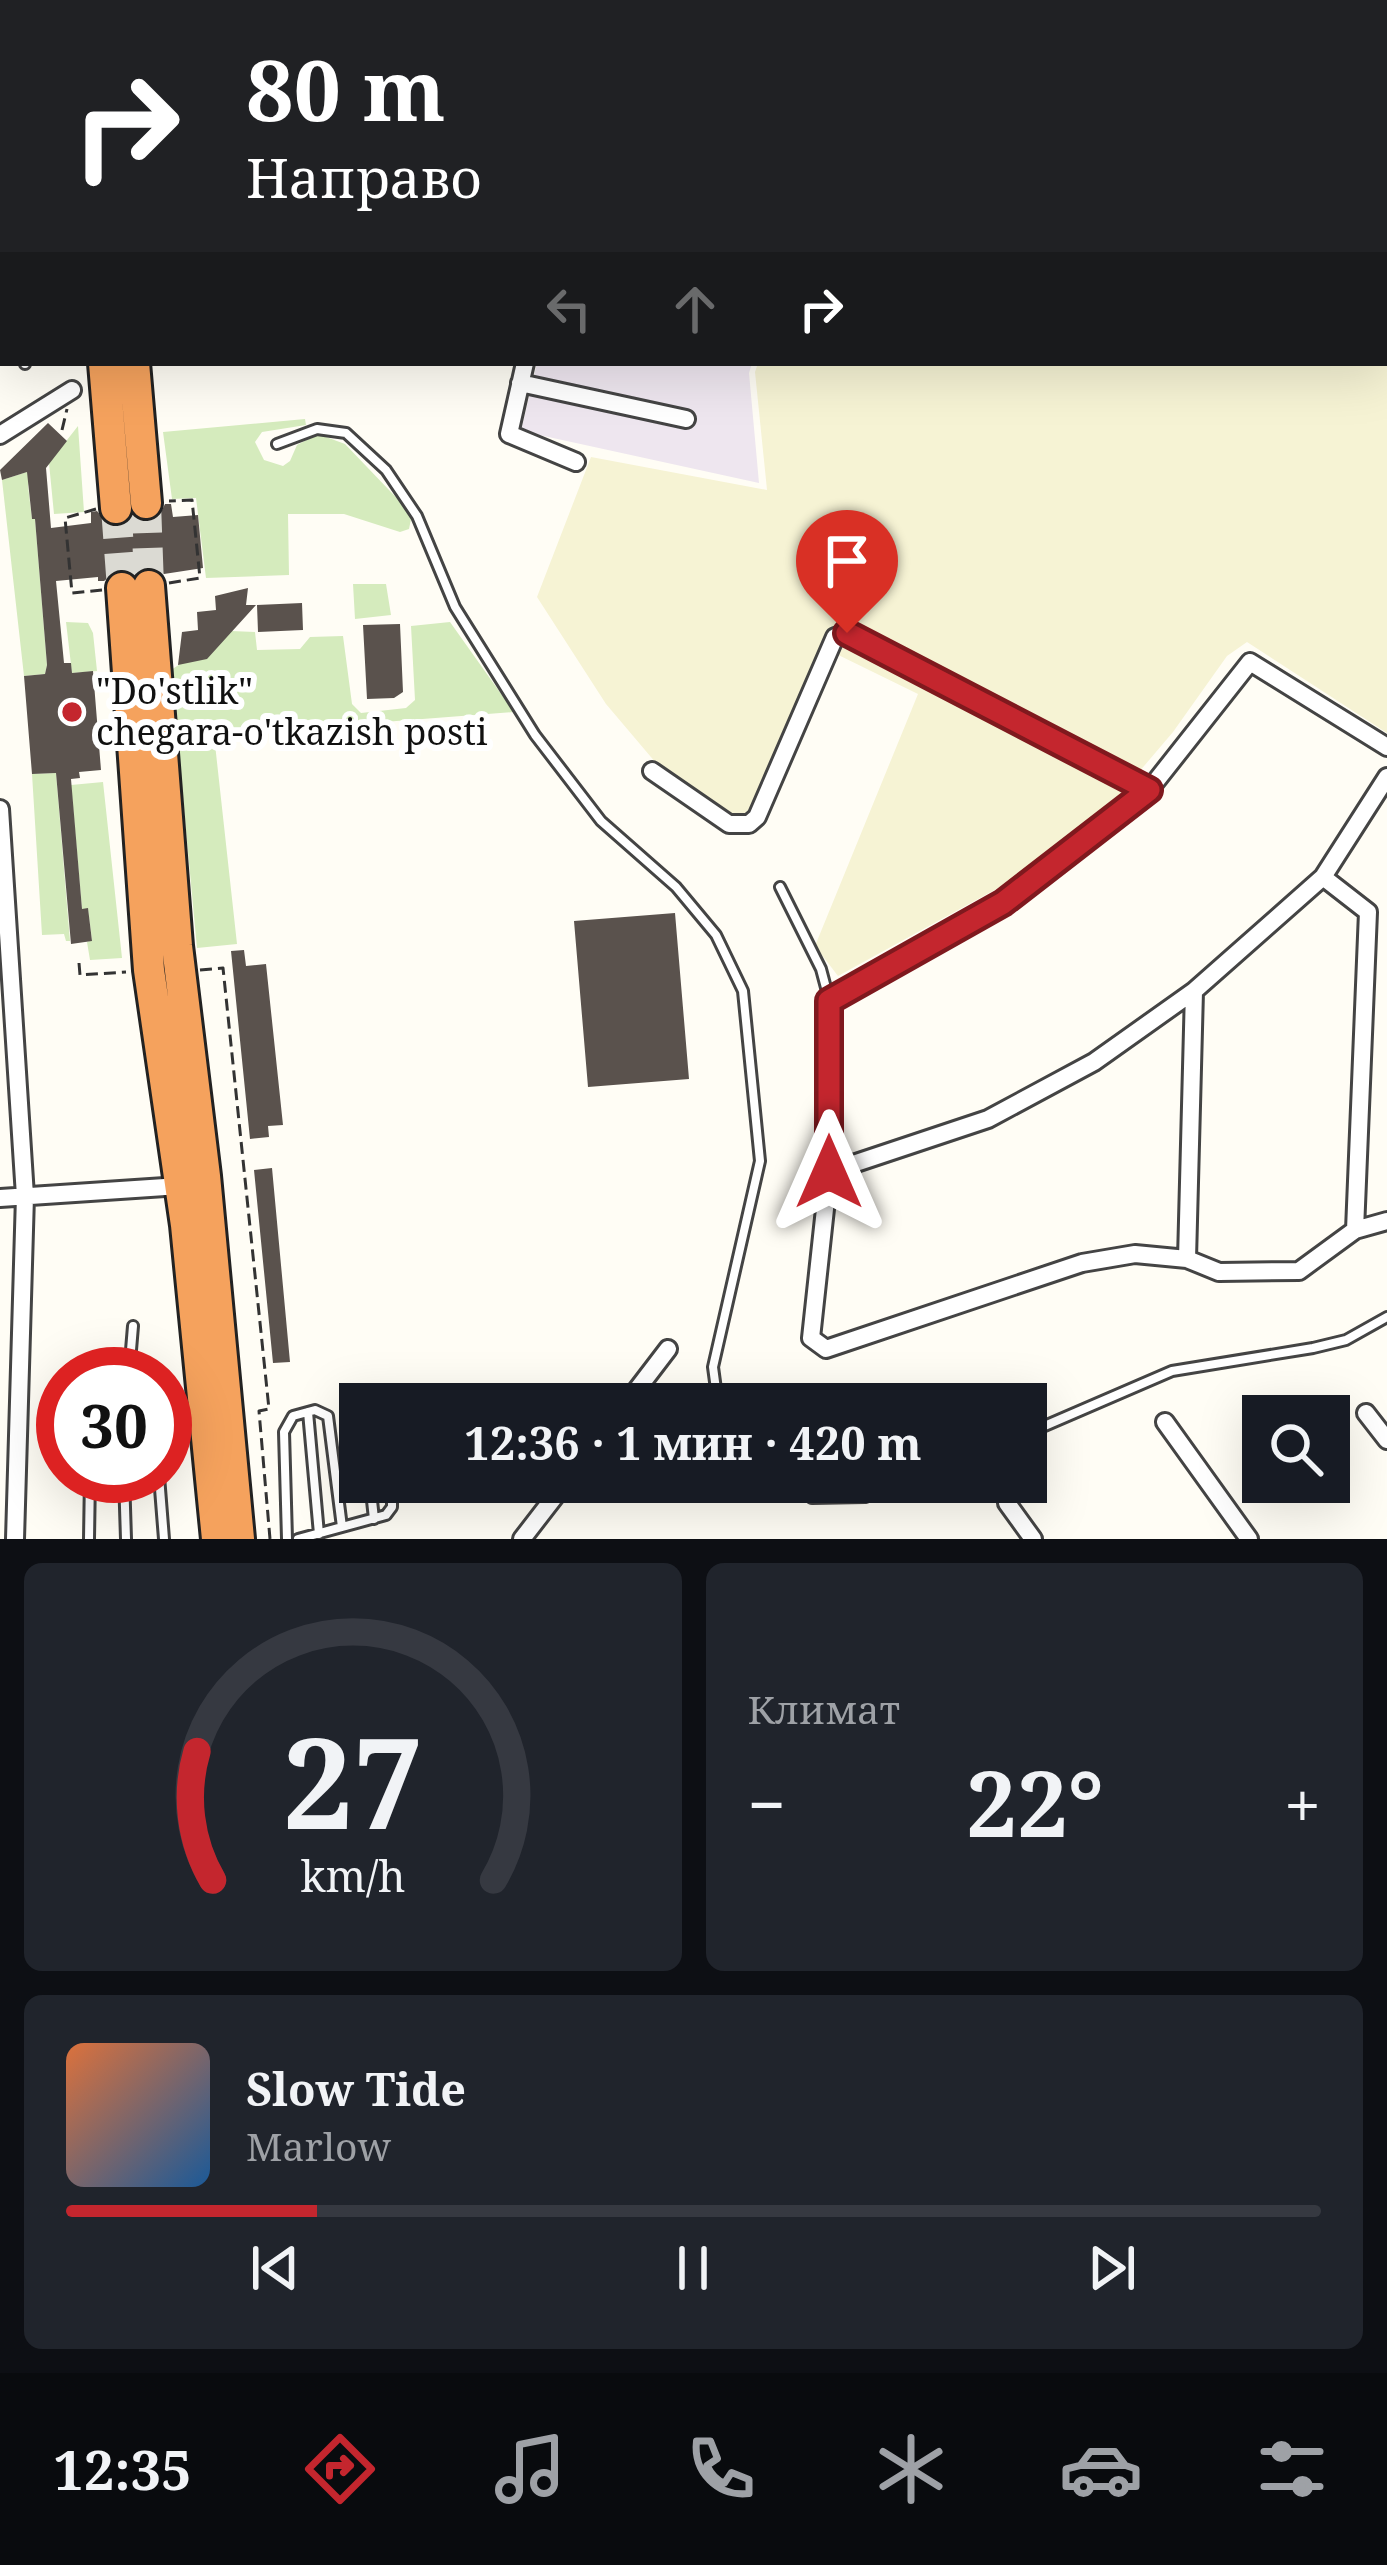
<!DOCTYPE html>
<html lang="ru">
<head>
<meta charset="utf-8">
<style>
  :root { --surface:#171b24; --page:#20242c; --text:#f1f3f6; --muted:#9ea1a6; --line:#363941; --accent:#c4262e }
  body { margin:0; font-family:"Noto Serif",serif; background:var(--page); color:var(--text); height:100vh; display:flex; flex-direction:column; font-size:45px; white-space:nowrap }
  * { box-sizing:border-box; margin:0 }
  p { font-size:39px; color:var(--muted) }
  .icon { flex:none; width:66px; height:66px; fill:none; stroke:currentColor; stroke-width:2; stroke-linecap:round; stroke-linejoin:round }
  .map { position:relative; height:1539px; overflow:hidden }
  .sheet { display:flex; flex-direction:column; gap:24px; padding:24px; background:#0d0f14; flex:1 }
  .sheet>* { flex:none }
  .guide { position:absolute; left:0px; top:0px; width:1389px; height:366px; box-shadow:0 12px 48px #0002; background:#202124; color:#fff; overflow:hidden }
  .buttons { position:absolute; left:1242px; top:1395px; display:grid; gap:24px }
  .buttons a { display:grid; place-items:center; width:108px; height:108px; border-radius:0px; background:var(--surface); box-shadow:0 12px 48px #0002; font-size:60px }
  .speed { position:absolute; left:36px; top:1347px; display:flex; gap:24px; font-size:60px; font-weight:700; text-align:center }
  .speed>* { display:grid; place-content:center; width:156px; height:156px; border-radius:50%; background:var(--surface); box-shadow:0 12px 48px #0002; line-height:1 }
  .speed .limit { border:18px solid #d22; background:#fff; color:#111 }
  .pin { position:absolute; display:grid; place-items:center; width:102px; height:102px; color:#fff; margin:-123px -51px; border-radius:50% 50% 50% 0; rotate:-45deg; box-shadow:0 0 12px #0007 }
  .pin .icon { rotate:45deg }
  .me { position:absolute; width:132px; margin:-66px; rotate:0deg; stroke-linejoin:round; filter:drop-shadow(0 0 9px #0008) }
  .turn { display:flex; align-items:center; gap:42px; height:252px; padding:0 48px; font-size:54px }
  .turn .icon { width:156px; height:156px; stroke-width:2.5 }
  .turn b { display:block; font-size:84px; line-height:102px }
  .lanes { display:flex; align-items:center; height:114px; padding:0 48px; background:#0003; justify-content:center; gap:60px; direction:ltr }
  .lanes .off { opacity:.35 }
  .big { font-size:90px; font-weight:700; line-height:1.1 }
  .sheet .card { flex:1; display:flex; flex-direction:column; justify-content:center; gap:18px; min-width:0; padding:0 42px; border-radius:18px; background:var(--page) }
  .sheet .dial { align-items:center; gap:0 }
  .dial svg { height:312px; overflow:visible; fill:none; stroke:var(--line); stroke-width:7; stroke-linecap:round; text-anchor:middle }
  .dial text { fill:var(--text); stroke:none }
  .song { display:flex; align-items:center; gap:36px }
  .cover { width:144px; height:144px; border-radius:18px; background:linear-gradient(135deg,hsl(20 70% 55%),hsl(210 70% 35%)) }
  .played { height:12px; border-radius:6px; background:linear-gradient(90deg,var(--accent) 20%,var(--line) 20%) }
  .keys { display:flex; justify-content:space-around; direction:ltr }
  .heat { display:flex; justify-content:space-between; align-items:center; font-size:66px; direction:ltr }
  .sheet .tiles { flex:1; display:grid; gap:24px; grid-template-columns:1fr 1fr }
  .card:last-child { grid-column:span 2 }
  .trip { position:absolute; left:339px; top:1383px; width:708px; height:120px; border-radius:0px; background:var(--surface); box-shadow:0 12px 48px #0002; font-weight:700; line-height:120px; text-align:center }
  .dock { display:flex; height:192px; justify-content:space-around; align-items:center; background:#090b0e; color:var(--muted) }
  .dock .icon { width:84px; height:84px }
  .dock .on { color:var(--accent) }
  .dock b { font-size:54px; color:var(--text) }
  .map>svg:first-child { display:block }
  .industrial { fill:#eee6ef }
  .farmland { fill:#f6f3d4 }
  .green { fill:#d5ebbd }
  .building { fill:#5a524d }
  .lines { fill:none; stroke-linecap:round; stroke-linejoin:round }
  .highway-tunnel { stroke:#dbdad3; stroke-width:30; stroke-dasharray:30 15; stroke-linecap:butt }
  .lane-casing { stroke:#444; stroke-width:14 }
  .street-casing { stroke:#444; stroke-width:22 }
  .highway-casing { stroke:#222; stroke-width:36 }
  .path { stroke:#333; stroke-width:3; stroke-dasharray:12 6; stroke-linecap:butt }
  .lane { stroke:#fff; stroke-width:8 }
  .street { stroke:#fff; stroke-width:16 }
  .highway { stroke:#f5a25d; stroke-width:30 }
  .route-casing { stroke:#7f191e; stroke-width:30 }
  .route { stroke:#c4262e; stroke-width:21 }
  .poi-dot { fill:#c4262e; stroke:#fff; stroke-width:4.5 }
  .labels { text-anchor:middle; stroke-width:12; stroke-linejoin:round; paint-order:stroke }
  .poi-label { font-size:36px; fill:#111; stroke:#fff; text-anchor:start }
</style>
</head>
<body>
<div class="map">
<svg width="1387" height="1539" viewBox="0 0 1387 1539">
  <rect width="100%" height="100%" fill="#fffdf5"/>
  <path class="industrial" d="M537,363h215l-3,10 10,110 -238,-52z"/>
  <path class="farmland" d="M580,0h450l3,3h-453z
    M1387,333v400l-140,-91 -20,14 -54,76 -57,67 -107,83 -171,94 -23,-30 103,-252 -96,-47 -75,173 -38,-10 -53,-47 -50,-59 -69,-107 54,-140 176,33 -12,-118 3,-9h628z"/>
  <path class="green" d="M305,419l1,6 -44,7 -7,10 9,18 19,6 7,-5 7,-16 21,-11 27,10 67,70 -3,15 -9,3 -56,-18h-56l1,61 -83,3 -10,-80 -24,1 -9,-67z
    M78,426l6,86 -30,2 -5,-51z
    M33,470l-5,16 4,33h3l12,146 -2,9 -21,2 -22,-196z
    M353,584h33l5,31 -36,4z
    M66,622l22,1 5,10 4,38 -25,2z
    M450,622l64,90 -300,23 23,209 -40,4 -26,-278 60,-39 24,1 2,18 43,-1 10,-12 33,-1 9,68 9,9 45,-5 9,-8 -4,-74z
    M56,773l14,168h-4l-2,-7 -22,1 -10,-161z
    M103,782l19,176 -32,2 -3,-18 5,-2 -4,-31h-6l-11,-124z"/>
  <path class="building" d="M48,423l19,18 -21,27 5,60 40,-5v-11l6,-1 12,15 17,-1 7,-8 16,5 9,-4 7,-14h6l2,13 25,-2 5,53 -39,6 -15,-7 -14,7 -16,-5 -15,12h-6v-4l-42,4 8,82h7l1,10 21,-2 8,99 -22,2 1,6 -9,1 11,130 6,-1 4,33 -21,3 -15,-171 -24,1 -8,-98 21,-2 2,-9 -12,-146h-3l-5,-47 -25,8 -2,-10z
    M248,588l-2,17h10l-49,54 -29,6 4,-33 16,-2 -1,-18 19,-2 -1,-14z
    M302,603l1,27 -45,2 -1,-27z
    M400,624l3,68 -9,6 -27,1 -4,-74z
    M675,913l14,166 -101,8 -14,-166z
    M244,950l2,16 20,-2 17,161 -15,1 1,11 -19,2 -19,-188z
    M272,1168l18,194 -17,1 -19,-193z"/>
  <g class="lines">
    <path class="highway-tunnel" d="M146,503l3,83
      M116,508l6,80"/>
    <g class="lane-casing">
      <path id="lane" d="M223,0v3
        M57,3l7,-3
        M0,40l3,-3
        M0,248l3,14
        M25,363v1
        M277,444l40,-15 29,4 40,37 31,46 38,91 80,128 66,86 75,66 40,48 27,56 17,170 -47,206 5,37
        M780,887l41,82 8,30
        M150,1367v7
        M129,1374l4,-48
        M308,1412l11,122
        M1026,1434l146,-63 141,-23 33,-8 41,-23
        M124,1476l2,63
        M159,1476l5,63
        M370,1482l4,37
        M787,1482l25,16 53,-1 45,-15
        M89,1539l1,-63
        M287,1539l-3,-107 9,-16 22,-6 13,6 14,111
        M298,1539l88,-24 6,-8v-25"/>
    </g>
    <g class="street-casing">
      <path id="street" d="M569,3l1,-3
        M1386,313h1
        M525,363l-16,71 67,28
        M520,383l166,36
        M0,435l72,-45
        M1387,747l-137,-85 -101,128 -146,113 -174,98v171l-18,166 15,11 256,-86 53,-9 52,5 32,13 80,-1 56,-41 32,-9
        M652,771l77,53h20l8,-7 78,-180 11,-4 303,157
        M0,809l25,387 -10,343
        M1323,877l45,35 -13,318
        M829,1172l159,-53 106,-57 100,-71 129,-114 64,-100
        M0,1198l180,-12
        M1187,1259l7,-268
        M626,1404l42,-55
        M1366,1413l21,27
        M1165,1422l84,117
        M1007,1503l26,36
        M522,1539l44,-57"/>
    </g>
    <g class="highway-casing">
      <path id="highway" d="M141,0l1,3
        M81,3l1,-3
        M104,363l12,145
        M134,363l12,140
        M149,586l28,360 28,230 34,363
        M122,588l27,382 37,255 31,314"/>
    </g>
    <path class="path" d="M62,430l5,-21
      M96,509l-31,9 7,75 30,-3
      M169,583l31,-5 -8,-78 -23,1
      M79,963l1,12 46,-3
      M200,970l23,-2 46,441 -10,2 11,128"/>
    <use href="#lane" class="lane"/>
    <use href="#street" class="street"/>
    <use href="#highway" class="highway"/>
  </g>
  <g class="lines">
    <g class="route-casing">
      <path id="route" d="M829,1172v-171l174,-98 146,-113 -302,-157"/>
    </g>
    <use href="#route" class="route"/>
  </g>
  <circle class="poi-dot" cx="72" cy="712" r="12"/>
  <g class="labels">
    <g class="poi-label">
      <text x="96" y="704">"Do'stlik"<tspan x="96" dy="41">chegara-o'tkazish posti</tspan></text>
    </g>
  </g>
</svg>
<div class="buttons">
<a><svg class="icon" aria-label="search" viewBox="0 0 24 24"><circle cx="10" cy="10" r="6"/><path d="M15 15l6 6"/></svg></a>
</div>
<div class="speed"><div class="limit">30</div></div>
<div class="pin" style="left:847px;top:633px;background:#d93025"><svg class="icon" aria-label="arrive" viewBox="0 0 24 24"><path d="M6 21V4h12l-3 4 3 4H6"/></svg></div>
<svg class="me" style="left:829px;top:1172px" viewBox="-20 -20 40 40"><path d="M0-17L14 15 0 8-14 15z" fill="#c4262e" stroke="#fff" stroke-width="4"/></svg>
<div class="trip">12:36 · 1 мин · 420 m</div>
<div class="guide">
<div class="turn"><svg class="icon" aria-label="right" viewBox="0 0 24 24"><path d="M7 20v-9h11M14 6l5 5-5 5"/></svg><div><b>80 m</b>Направо</div></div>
<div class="lanes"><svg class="icon off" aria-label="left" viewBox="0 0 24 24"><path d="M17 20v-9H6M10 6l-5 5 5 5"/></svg><svg class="icon off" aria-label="ahead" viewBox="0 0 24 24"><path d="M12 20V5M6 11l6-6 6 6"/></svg><svg class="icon" aria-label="right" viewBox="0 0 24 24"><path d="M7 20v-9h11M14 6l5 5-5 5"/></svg></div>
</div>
</div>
<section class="sheet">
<div class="tiles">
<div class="card dial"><svg viewBox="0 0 100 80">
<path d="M14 69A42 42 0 1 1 86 69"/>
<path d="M14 69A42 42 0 0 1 10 36" stroke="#c4262e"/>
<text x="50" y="56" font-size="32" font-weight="700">27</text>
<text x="50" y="72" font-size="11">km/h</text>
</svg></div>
<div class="card"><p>Климат</p>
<div class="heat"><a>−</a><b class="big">22°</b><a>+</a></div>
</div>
<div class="card">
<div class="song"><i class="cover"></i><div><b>Slow Tide</b><p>Marlow</p></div></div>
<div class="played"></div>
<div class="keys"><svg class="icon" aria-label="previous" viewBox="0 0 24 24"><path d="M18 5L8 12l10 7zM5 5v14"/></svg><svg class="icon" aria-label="pause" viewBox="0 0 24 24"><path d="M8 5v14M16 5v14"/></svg><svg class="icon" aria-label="next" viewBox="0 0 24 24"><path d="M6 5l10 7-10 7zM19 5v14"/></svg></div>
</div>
</div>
</section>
<nav class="dock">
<b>12:35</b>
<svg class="icon on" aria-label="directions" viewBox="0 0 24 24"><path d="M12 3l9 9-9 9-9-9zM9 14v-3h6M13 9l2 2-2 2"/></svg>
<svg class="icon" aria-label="music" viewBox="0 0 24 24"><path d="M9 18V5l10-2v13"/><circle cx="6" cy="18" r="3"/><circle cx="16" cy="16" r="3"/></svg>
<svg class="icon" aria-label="phone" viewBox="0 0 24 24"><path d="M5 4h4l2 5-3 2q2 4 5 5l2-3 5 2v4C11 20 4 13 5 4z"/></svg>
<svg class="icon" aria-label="climate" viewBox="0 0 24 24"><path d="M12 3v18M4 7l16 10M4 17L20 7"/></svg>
<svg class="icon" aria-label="car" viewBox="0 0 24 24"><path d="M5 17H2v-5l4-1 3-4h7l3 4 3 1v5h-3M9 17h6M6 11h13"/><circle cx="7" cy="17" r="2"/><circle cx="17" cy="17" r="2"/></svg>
<svg class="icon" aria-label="filters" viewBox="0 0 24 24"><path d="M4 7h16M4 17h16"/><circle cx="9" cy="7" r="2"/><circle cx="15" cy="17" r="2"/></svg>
</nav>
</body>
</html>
